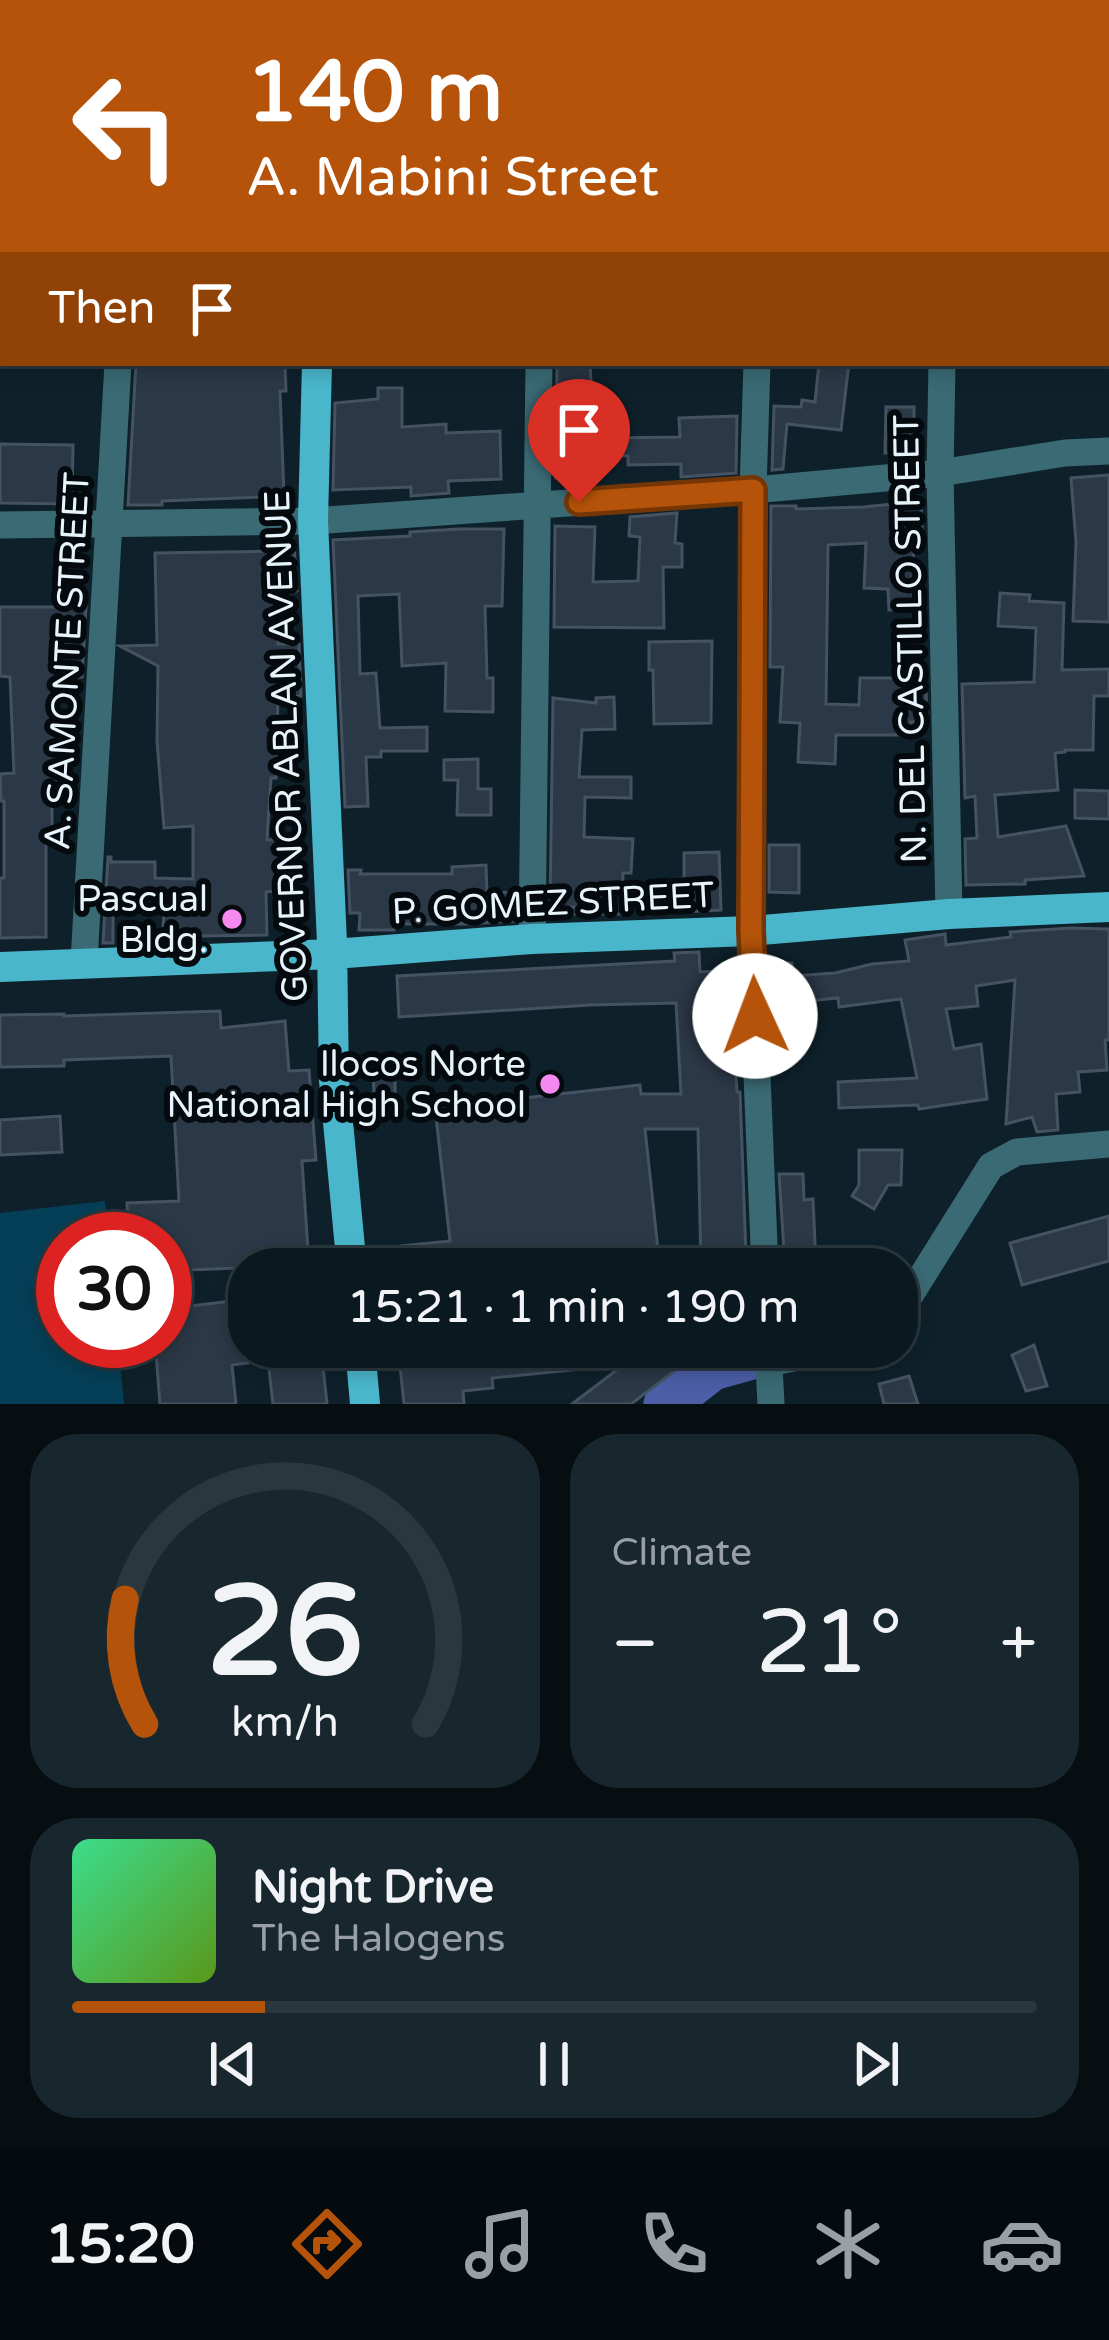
<!DOCTYPE html>
<html lang="en">
<head>
<meta charset="utf-8">
<style>
  :root { --surface:#0a1920; --page:#18262d; --text:#f1f3f6; --muted:#99a0a5; --line:#2a383e; --accent:#b45309 }
  body { margin:0; font-family:"Varela Round",sans-serif; background:var(--page); color:var(--text); height:100vh; display:flex; flex-direction:column; font-size:45px; white-space:nowrap }
  * { box-sizing:border-box; margin:0 }
  p { font-size:39px; color:var(--muted) }
  .icon { flex:none; width:66px; height:66px; fill:none; stroke:currentColor; stroke-width:2; stroke-linecap:round; stroke-linejoin:round }
  .map { position:relative; height:1404px; overflow:hidden }
  .sheet { display:flex; flex-direction:column; gap:30px; padding:30px; background:#060e12; flex:1 }
  .sheet>* { flex:none }
  .hud { position:absolute; left:0px; top:0px; width:1110px; height:366px; box-shadow:0 6px 18px #0003,0 0 0 3px var(--line); background:#b45309; color:#fff; overflow:hidden }
  .speed { position:absolute; left:36px; top:1212px; display:flex; gap:24px; font-size:60px; font-weight:700; text-align:center }
  .speed>* { display:grid; place-content:center; width:156px; height:156px; border-radius:50%; background:var(--surface); box-shadow:0 6px 18px #0003,0 0 0 3px var(--line); line-height:1 }
  .speed .limit { border:18px solid #d22; background:#fff; color:#111 }
  .pin { position:absolute; display:grid; place-items:center; width:102px; height:102px; color:#fff; margin:-123px -51px; border-radius:50% 50% 50% 0; rotate:-45deg; box-shadow:0 0 12px #0007 }
  .pin .icon { rotate:45deg }
  .me { position:absolute; width:132px; margin:-66px; rotate:358deg; stroke-linejoin:round; filter:drop-shadow(0 0 9px #0008) }
  .turn { display:flex; align-items:center; gap:42px; height:252px; padding:0 48px; font-size:54px }
  .turn .icon { width:156px; height:156px; stroke-width:2.5 }
  .turn b { display:block; font-size:84px; line-height:102px }
  .then { display:flex; align-items:center; height:114px; padding:0 48px; background:#0003; gap:24px; font-size:45px }
  .big { font-size:90px; font-weight:600; line-height:1.1 }
  .sheet .widget { flex:1; display:flex; flex-direction:column; justify-content:center; gap:18px; min-width:0; padding:0 42px; border-radius:48px; background:var(--page) }
  .sheet .dial { align-items:center; gap:0 }
  .dial svg { height:312px; overflow:visible; fill:none; stroke:var(--line); stroke-width:7; stroke-linecap:round; text-anchor:middle }
  .dial text { fill:var(--text); stroke:none }
  .song { display:flex; align-items:center; gap:36px }
  .cover { width:144px; height:144px; border-radius:18px; background:linear-gradient(135deg,hsl(150 70% 55%),hsl(90 70% 35%)) }
  .played { height:12px; border-radius:6px; background:linear-gradient(90deg,var(--accent) 20%,var(--line) 20%) }
  .keys { display:flex; justify-content:space-around; direction:ltr }
  .heat { display:flex; justify-content:space-between; align-items:center; font-size:66px; direction:ltr }
  .sheet .tiles { flex:1; display:grid; gap:30px; grid-template-columns:1fr 1fr }
  .widget:last-child { grid-column:span 2 }
  .trip { position:absolute; left:228px; top:1248px; width:690px; height:120px; border-radius:48px; background:var(--surface); box-shadow:0 6px 18px #0003,0 0 0 3px var(--line); font-weight:600; line-height:120px; text-align:center }
  .menu { display:flex; height:192px; justify-content:space-around; align-items:center; background:#040a0d; color:var(--muted) }
  .menu .icon { width:84px; height:84px }
  .menu .selected { color:var(--accent) }
  .menu b { font-size:54px; color:var(--text) }
  .map>svg:first-child { display:block }
  .green { fill:#053f57 }
  .lines { fill:none; stroke-linecap:round; stroke-linejoin:round }
  .river { stroke:#4c5ea8; stroke-width:45 }
  .building { fill:#2b3847; stroke:#445261; stroke-width:3 }
  .minor { stroke:#3a6a74; stroke-width:27 }
  .major { stroke:#4ab6cb; stroke-width:30 }
  .route-casing { stroke:#753606; stroke-width:30 }
  .route { stroke:#b45309; stroke-width:21 }
  .poi-dot { fill:#f489ef; stroke:#040a0e; stroke-width:4.5 }
  .labels { text-anchor:middle; stroke-width:12; stroke-linejoin:round; paint-order:stroke }
  .street-label { font-size:36px; fill:#e8f4fb; stroke:#040a0e }
  .poi-label { font-size:36px; fill:#e8f4fb; stroke:#040a0e; text-anchor:end }
</style>
</head>
<body>
<div class="map">
<svg width="1109" height="1404" viewBox="0 0 1109 1404">
  <rect width="100%" height="100%" fill="#0e212b"/>
  <path class="green" d="M105,1201l4,38h-46v102h55l6,63h-124v-191z"/>
  <g class="lines">
    <path class="river" d="M666,1404l46,-36 36,-10"/>
  </g>
  <path class="building" d="M136,363h149l1,28h-6l4,105 -122,5v4h-34z
    M557,363h33l3,54 13,1v20l74,-1 -1,-19 58,-2 -1,57 -55,4v-13l-53,1v-9l-46,-3v24l-26,1z
    M819,363h30l-8,67 -54,-6 -4,45 -11,1 2,-64 27,1 1,-7 13,2z
    M378,388h24v39l44,-3v9l54,-2 1,48 -53,2 1,12 -38,3v-9l-78,3 2,-87 43,-4z
    M886,407h28v46h-29z
    M0,444l73,1 -1,59 -72,-1z
    M1109,475v147l-36,-1 3,-79 -5,-64z
    M921,501l2,45h-10l3,63 -27,1 -1,-21 -24,-1 2,-45 -38,2 -2,159 33,1 1,-27h51v13h15l1,30 -16,1v13h-75l-1,29 -37,-2 2,-39 -20,-1 3,-55h-13l1,-161h25v3l68,-2z
    M677,513l-2,30 7,1v23h-19l1,61 -110,-1 1,-101 40,1 -2,55 45,-1 2,-44 -11,-1 1,-19z
    M459,529h45l-2,77h-17l2,72h6v34l-48,-1 1,-48 -44,3 -3,-72 -41,2 2,78 16,-1 4,55 47,-1v24h-46v6h-15l2,49 -23,1 -12,-267 77,-4v-4z
    M279,543h15l3,48 -19,7v46h21l2,52 -23,1 -2,81h-5l-4,62 21,-1 2,51 -24,2 1,43 -69,1v-5l-35,-1 1,-21 -51,-1v35h-10l5,-86h3v5h44v16l38,1v-53l-29,2 -7,-87 1,-75 -38,-20 37,-1 -2,-92 125,-2z
    M1000,593l30,2 -1,6 35,2 -2,67 47,-1v27h-15l-1,54h-28v2l-10,1 3,37 -63,5 3,42 68,-11 18,50 -59,4v4l-59,1 -1,-46 12,-1 -2,-42 -10,2 -3,-114 72,-2 2,-54 -38,-2z
    M0,607h86l-4,70h-25l2,75h5l3,47 -15,1v42h-6v95l-46,1v-60h4v-77h-3l-1,-27 14,-1 -4,-96 -10,-1z
    M712,641l-1,82 -57,1 -1,-54h-4v-28z
    M614,697l1,32 -33,1 -3,47h52v21l-46,-1 -1,40 49,2 -2,34h-8l-1,41h-47v-7h-25l3,-209 43,5v-5z
    M478,759v30h13v26h-34l1,-35h-14v-20z
    M1075,790l34,1v28l-34,-1z
    M769,845h30v48l-30,-1z
    M719,852l2,58 -42,2 -2,-33 7,-1v-25z
    M486,865l1,28 27,-1v29l-49,3h-71v6h-35l1,-17h-10l-2,-43h13l-1,4h92v-7z
    M1071,928l38,1v111h-4l2,30 -29,2 2,20 -24,2 2,36 -21,2 -5,-15 -26,7 9,-144 -39,6 2,20 -32,3 8,40 27,-5 6,55 -68,10 -1,-4 -79,3 -1,-26 79,-4 -16,-79 -62,8 -1,-9 -31,3v-8h-35l-2,-30h22v13l43,-3 37,-9 37,-3 -4,-21 40,-6 1,11 65,-8 -1,-5z
    M699,952l1,20 35,-2 1,24h-5l6,98h3l6,163h-5v14h-40l-3,-140h-53l15,139 -258,1 -2,-23 50,-5 -15,-133 205,-23 1,9h40l-5,-91 -86,2 -191,12 -2,-41 278,-15 -1,-8z
    M220,1011l1,17 64,-7 4,50 20,-1 7,90 -14,1 7,104 -144,6v-32h-37l-1,-36 52,-2 -8,-145 -107,4v6l-64,1v-52l64,-1v2z
    M373,1068h22v28h-21z
    M60,1116l2,36 -62,3v-35z
    M859,1150h43l-1,35h-13l-14,24 -22,-13 7,-11z
    M779,1174h24l1,26 9,-1 3,66 -31,1z
    M1109,1216v45l-87,24 -12,-42z
    M232,1301l6,46h83l6,57h-54l-5,-44 -36,5 4,39h-76l-5,-63h10v-32z
    M1034,1345l13,41 -21,5 -14,-36z
    M398,1347h182l3,22 -91,9 1,10 -30,3 1,13h-60z
    M647,1347h59l-75,57h-59z
    M909,1376l9,28h-34l-5,-20z"/>
  <g class="lines">
    <path class="minor" d="M135,3v-3
      M548,3v-3
      M767,3v-3
      M947,3v-3
      M757,363l-4,127 -2,441 14,338
      M942,363l-2,110 9,441
      M0,525l313,-4 440,-31 187,-17 125,-20 44,-2
      M532,939l7,-576
      M84,962l34,-599
      M897,1316l94,-150 26,-14 92,-8
      M768,1347l3,57
      M769,1363l78,-16"/>
    <path class="major" d="M327,3v-3
      M317,363l-4,158 19,422 2,137 18,189
      M0,967l333,-13 199,-15 219,-8 198,-17 160,-7
      M360,1347l5,57"/>
  </g>
  <g class="lines">
    <g class="route-casing">
      <path id="route" d="M579,502l174,-12 -2,441 4,85"/>
    </g>
    <use href="#route" class="route"/>
  </g>
  <g class="poi-dot">
    <circle cx="232" cy="919" r="12"/>
    <circle cx="550" cy="1084" r="12"/>
  </g>
  <g class="labels">
    <g class="street-label">
      <text transform="translate(909 639) rotate(-91)" y="13">N. DEL CASTILLO STREET</text>
      <text transform="translate(66 661) rotate(-87)" y="13">A. SAMONTE STREET</text>
      <text transform="translate(285 746) rotate(-92)" y="13">GOVERNOR ABLAN AVENUE</text>
      <text transform="translate(553 902) rotate(-3)" y="13">P. GOMEZ STREET</text>
    </g>
    <g class="poi-label">
      <text x="208" y="911">Pascual<tspan x="208" dy="41">Bldg.</tspan></text>
      <text x="526" y="1076">Ilocos Norte<tspan x="526" dy="41">National High School</tspan></text>
    </g>
  </g>
</svg>
<div class="speed"><div class="limit">30</div></div>
<div class="pin" style="left:579px;top:502px;background:#d93025"><svg class="icon" aria-label="arrive" viewBox="0 0 24 24"><path d="M6 21V4h12l-3 4 3 4H6"/></svg></div>
<svg class="me" style="left:755px;top:1016px" viewBox="-20 -20 40 40"><circle r="19" fill="#fff"/><path d="M0-13L10 11 0 6-10 11z" fill="#b45309"/></svg>
<div class="trip">15:21 · 1 min · 190 m</div>
<div class="hud">
<div class="turn"><svg class="icon" aria-label="left" viewBox="0 0 24 24"><path d="M17 20v-9H6M10 6l-5 5 5 5"/></svg><div><b>140 m</b>A. Mabini Street</div></div>
<div class="then">Then<svg class="icon" aria-label="arrive" viewBox="0 0 24 24"><path d="M6 21V4h12l-3 4 3 4H6"/></svg></div>
</div>
</div>
<section class="sheet">
<div class="tiles">
<div class="widget dial"><svg viewBox="0 0 100 80">
<path d="M14 69A42 42 0 1 1 86 69"/>
<path d="M14 69A42 42 0 0 1 9 37" stroke="#b45309"/>
<text x="50" y="56" font-size="32" font-weight="700">26</text>
<text x="50" y="72" font-size="11">km/h</text>
</svg></div>
<div class="widget"><p>Climate</p>
<div class="heat"><a>−</a><b class="big">21°</b><a>+</a></div>
</div>
<div class="widget">
<div class="song"><i class="cover"></i><div><b>Night Drive</b><p>The Halogens</p></div></div>
<div class="played"></div>
<div class="keys"><svg class="icon" aria-label="previous" viewBox="0 0 24 24"><path d="M18 5L8 12l10 7zM5 5v14"/></svg><svg class="icon" aria-label="pause" viewBox="0 0 24 24"><path d="M8 5v14M16 5v14"/></svg><svg class="icon" aria-label="next" viewBox="0 0 24 24"><path d="M6 5l10 7-10 7zM19 5v14"/></svg></div>
</div>
</div>
</section>
<nav class="menu">
<b>15:20</b>
<svg class="icon selected" aria-label="directions" viewBox="0 0 24 24"><path d="M12 3l9 9-9 9-9-9zM9 14v-3h6M13 9l2 2-2 2"/></svg>
<svg class="icon" aria-label="music" viewBox="0 0 24 24"><path d="M9 18V5l10-2v13"/><circle cx="6" cy="18" r="3"/><circle cx="16" cy="16" r="3"/></svg>
<svg class="icon" aria-label="phone" viewBox="0 0 24 24"><path d="M5 4h4l2 5-3 2q2 4 5 5l2-3 5 2v4C11 20 4 13 5 4z"/></svg>
<svg class="icon" aria-label="climate" viewBox="0 0 24 24"><path d="M12 3v18M4 7l16 10M4 17L20 7"/></svg>
<svg class="icon" aria-label="car" viewBox="0 0 24 24"><path d="M5 17H2v-5l4-1 3-4h7l3 4 3 1v5h-3M9 17h6M6 11h13"/><circle cx="7" cy="17" r="2"/><circle cx="17" cy="17" r="2"/></svg>
</nav>
</body>
</html>
